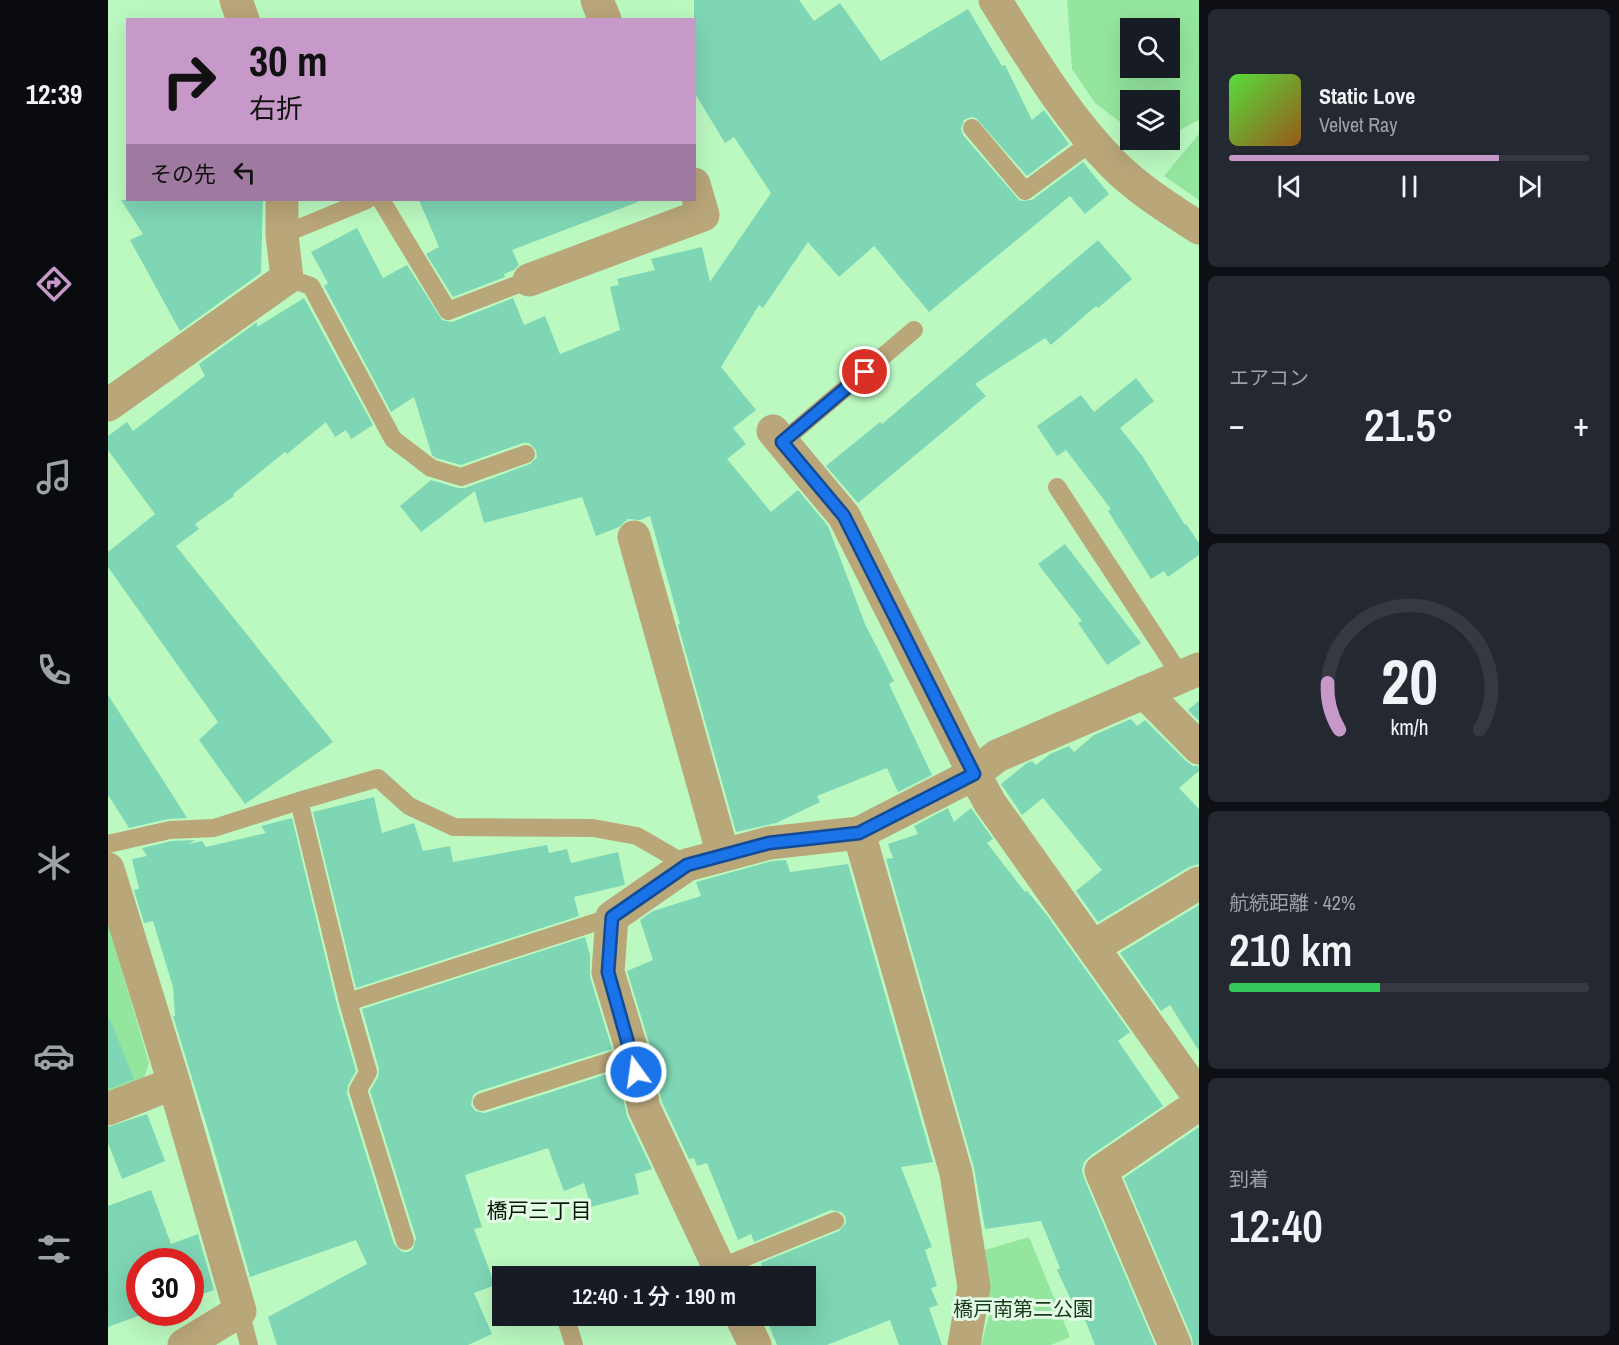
<!DOCTYPE html>
<html lang="ja">
<head>
<meta charset="utf-8">
<style>
  :root { --surface:#171b24; --page:#242831; --text:#f1f3f6; --muted:#9ea1a6; --line:#363941; --accent:#c699c9 }
  body { margin:0; font-family:"Archivo Narrow","Noto Sans JP",sans-serif; background:var(--page); color:var(--text); height:100vh; display:flex; flex-direction:column; font-size:22px; white-space:nowrap }
  * { box-sizing:border-box; margin:0 }
  p { font-size:20px; color:var(--muted) }
  .icon { flex:none; width:33px; height:33px; fill:none; stroke:currentColor; stroke-width:2; stroke-linecap:round; stroke-linejoin:round }
  .map { position:relative; flex:1; overflow:hidden }
  .sheet { display:flex; flex-direction:column; gap:9px; padding:9px; background:#0d0f14; width:420px }
  .sheet>* { flex:none }
  .hud { position:absolute; left:18px; top:18px; width:570px; height:183px; border-radius:0px; box-shadow:0 6px 24px #0002; background:#c699c9; color:#111; overflow:hidden }
  .tools { position:absolute; left:1012px; top:18px; display:grid; gap:12px }
  .tools a { display:grid; place-items:center; width:60px; height:60px; border-radius:0px; background:var(--surface); box-shadow:0 6px 24px #0002; font-size:30px }
  .speed { position:absolute; left:18px; top:1248px; display:flex; gap:12px; font-size:30px; font-weight:700; text-align:center }
  .speed>* { display:grid; place-content:center; width:78px; height:78px; border-radius:50%; background:var(--surface); box-shadow:0 6px 24px #0002; line-height:1 }
  .speed .limit { border:9px solid #d22; background:#fff; color:#111 }
  .pin { position:absolute; display:grid; place-items:center; width:51px; height:51px; color:#fff; margin:-26px; border:3px solid #fff; border-radius:50%; box-shadow:0 2px 6px #0007 }
  .me { position:absolute; width:66px; margin:-33px; rotate:346deg; stroke-linejoin:round; filter:drop-shadow(0 0 4px #0008) }
  .turn { display:flex; align-items:center; gap:21px; height:126px; padding:0 24px; font-size:27px }
  .turn .icon { width:78px; height:78px; stroke-width:2.5 }
  .turn b { display:block; font-size:42px; line-height:51px }
  .then { display:flex; align-items:center; height:57px; padding:0 24px; background:#0003; gap:12px; font-size:22px }
  .big { font-size:45px; font-weight:600; line-height:1.1 }
  .sheet .card { flex:1; display:flex; flex-direction:column; justify-content:center; gap:9px; min-width:0; padding:0 21px; border-radius:9px; background:var(--page) }
  .sheet .dial { align-items:center; gap:0 }
  .dial svg { height:156px; overflow:visible; fill:none; stroke:var(--line); stroke-width:7; stroke-linecap:round; text-anchor:middle }
  .dial text { fill:var(--text); stroke:none }
  .song { display:flex; align-items:center; gap:18px }
  .cover { width:72px; height:72px; border-radius:9px; background:linear-gradient(135deg,hsl(110 70% 55%),hsl(30 70% 35%)) }
  .played { height:6px; border-radius:3px; background:linear-gradient(90deg,var(--accent) 75%,var(--line) 75%) }
  .keys { display:flex; justify-content:space-around; direction:ltr }
  .heat { display:flex; justify-content:space-between; align-items:center; font-size:33px; direction:ltr }
  .charge { height:9px; border-radius:4px; background:linear-gradient(90deg,#34c759 42%,var(--line) 0) }
  .trip { position:absolute; left:384px; top:1266px; width:324px; height:60px; border-radius:0px; background:var(--surface); box-shadow:0 6px 24px #0002; font-weight:600; line-height:60px; text-align:center }
  main { display:flex; flex:1; min-height:0 }
  .tab-bar { display:flex; flex-direction:column; width:108px; justify-content:space-around; align-items:center; background:#090b0e; color:var(--muted) }
  .tab-bar .icon { width:42px; height:42px }
  .tab-bar .active { color:var(--accent) }
  .tab-bar b { font-size:27px; color:var(--text) }
  .map>svg:first-child { display:block }
  .green { fill:#94e69e; fill-rule:evenodd }
  .building { fill:#7ed6b5 }
  .lines { fill:none; stroke-linecap:round; stroke-linejoin:round }
  .service { stroke:#b9a679; stroke-width:18 }
  .minor { stroke:#b9a679; stroke-width:33 }
  .route-casing { stroke:#114b97; stroke-width:15 }
  .route { stroke:#1a73e8; stroke-width:10 }
  .labels { text-anchor:middle; stroke-width:6; stroke-linejoin:round; paint-order:stroke }
  .park-label { font-size:20px; fill:#153a1c; stroke:#e3fbe5 }
  .neighbourhood-label { font-size:21px; fill:#021805; stroke:#e3fbe5 }
</style>
</head>
<body>
<main>
<nav class="tab-bar">
<b>12:39</b>
<svg class="icon active" aria-label="directions" viewBox="0 0 24 24"><path d="M12 3l9 9-9 9-9-9zM9 14v-3h6M13 9l2 2-2 2"/></svg>
<svg class="icon" aria-label="music" viewBox="0 0 24 24"><path d="M9 18V5l10-2v13"/><circle cx="6" cy="18" r="3"/><circle cx="16" cy="16" r="3"/></svg>
<svg class="icon" aria-label="phone" viewBox="0 0 24 24"><path d="M5 4h4l2 5-3 2q2 4 5 5l2-3 5 2v4C11 20 4 13 5 4z"/></svg>
<svg class="icon" aria-label="climate" viewBox="0 0 24 24"><path d="M12 3v18M4 7l16 10M4 17L20 7"/></svg>
<svg class="icon" aria-label="car" viewBox="0 0 24 24"><path d="M5 17H2v-5l4-1 3-4h7l3 4 3 1v5h-3M9 17h6M6 11h13"/><circle cx="7" cy="17" r="2"/><circle cx="17" cy="17" r="2"/></svg>
<svg class="icon" aria-label="filters" viewBox="0 0 24 24"><path d="M4 7h16M4 17h16"/><circle cx="9" cy="7" r="2"/><circle cx="15" cy="17" r="2"/></svg>
</nav>
<div class="map">
<svg width="1091" height="1345" viewBox="0 0 1091 1345">
  <rect width="100%" height="100%" fill="#bbf9c1"/>
  <path class="green" d="M959,0h132v120l-29,15v-35h-39v30l-36,-27 -23,-34zM1023,28h39v40h-39z
    M1091,134v66l-35,-24z
    M0,923l41,140 -7,20 -34,13z
    M921,1237l41,100 -19,8h-70l9,-33 -5,-62z"/>
  <path class="building" d="M586,0h105l15,21 26,-18 41,58 87,-52 34,57 3,-1 27,55 12,-10 25,34 -42,32 -51,-58 -5,-1 -7,3 -3,9 2,6 57,66 12,-1 51,-38 26,32 -24,20 -15,-18 -141,116 -55,-66 -35,31 -31,-35 -45,66 -4,-3 -38,62 35,43 -23,18 13,16 -19,15 44,53 27,-22 30,36 37,98 29,57 -5,3 43,91 -34,17 -11,-24 -70,28 3,6 -44,21 -40,9 -58,-207 2,-1 -30,-108 -10,4 -12,-1 -9,8 -23,9 -14,-39 -98,26 -9,-32 -54,41 -21,-26 31,-26 27,8h7l65,-24 7,-7 -1,-7 -7,-7h-6l-62,22 -25,-7 -4,-3 -18,-58 -23,15 -67,-126 4,-3 -17,-31 46,-24 26,50 24,-13 35,55 10,2 61,-24 11,27 21,-9 15,38 60,-24 -10,-43 9,-2 -2,-6 38,-9 -4,-11 51,-12 8,35 61,-89 -37,-56 -9,6 -31,-51z
    M13,200h142l-2,73 -81,58 -50,-91 13,-6z
    M311,200h218l1,2 -126,48 7,15 -5,5 -10,4 1,3 -52,20 -27,-43 13,-7z
    M990,240l34,39 -34,29 -2,-2 -45,39 -6,-7 -70,46 11,12 -128,107 -32,-37 54,-44 2,2z
    M196,298l69,127 -22,14 -5,-9 -11,7 -9,-15 -39,32 -2,-2 -52,42 1,2 -39,28 4,5 -23,17 157,196 -88,62 -46,-64 19,-18 -110,-155v-15l47,-38 -47,-64v-14l19,-14 6,9 72,-55 -6,-12 58,-42v5z
    M1028,378l18,23 -34,27 23,29 42,68 1,-1 13,19v12l-31,22 -4,-6 -13,8 -43,-68 3,-2 -45,-59 -9,6 -20,-30 44,-31 13,17z
    M957,544l76,99 -34,22 -29,-42 4,-2 -44,-57z
    M0,695l62,96 17,27 -19,1 -39,9 -21,-33z
    M1091,701v20l-11,-11z
    M1023,719l6,7 8,-6 41,41 7,5h6v5l-20,17 20,21v55l-10,3 -91,55 -22,-31 26,-21 -59,-72 -21,17 -21,-31 26,-21 5,-2 4,4 14,-11 19,-8 5,6 20,-17z
    M266,797l8,36 32,-10 9,28 27,-5 3,16 94,-17 2,8 18,-4 4,14 47,-11 7,33 -51,12 5,19 -223,72 -43,-176z
    M840,808l6,14 17,-14 22,31 -6,4 38,49 2,-1 19,23 84,118 -12,9 45,65 -73,50 -6,6 -2,8 2,8 71,167h-60l-17,-43 -5,2 -16,-34 3,-2 -19,-47 -56,8 -11,-61 -88,-309 7,-1 -5,-14 30,-10 -4,-8z
    M184,818l45,187 19,66 -8,14 -1,8 47,151 8,8h6l5,-3 3,-11 -46,-147 8,-14 1,-8 -17,-60 223,-72 5,18v22l22,72 -133,42 -6,4 -2,10 4,6 10,2 132,-42 10,45 25,53 -17,5 4,20 -48,13 -7,-24 -20,8 -16,-43 -83,27 17,52 -8,2 21,56 -21,8 18,41 -24,11h-191l-9,-28 99,-53 -11,-24 -106,37 -38,-134 -39,-127h2l-2,-29 -20,-66 -9,2 -8,-26 -2,-7 5,-1 -7,-30 15,-3 -5,-8 30,-7 23,-1 -6,4 13,-3 4,6 60,-14 -5,-7z
    M678,860l4,12 58,-8 85,298 -32,5 31,80 -7,3 12,36 -6,2 7,17 -9,3 13,37h-43l-9,-25 -63,25h-50l-9,-22 12,-5 -1,-2h27v-40h-40l-5,-13 78,-32 7,-8 -1,-7 -4,-4 -10,-2 -77,32 -3,-8 -13,6 -31,-77 -10,3 -3,-8 -5,1 -27,-57 -11,-53 -24,-78 26,-11 -13,-40 13,-9 48,-15 -5,-14 76,-21z
    M1091,905v146l-29,-46 -9,6 -41,-58z
    M0,1019h2l24,60 -26,10z
    M39,1114l18,47 -43,18 -14,-36v-16z
    M1091,1127v218h-6l-1,-7 -68,-160z
    M43,1190l20,54 27,-10 16,56 -24,8v-36h-50v50h9l-41,15v-121z"/>
  <g class="lines">
    <path class="service" d="M864,128l53,63 68,-50
      M273,200l67,111 81,-31
      M174,235l85,-35
      M179,278l24,8 82,153 38,29 30,9 65,-23
      M674,442l132,-112
      M949,487l124,189
      M191,801l79,-23 31,28 45,21 139,1 44,8 50,29
      M0,844l62,-14 44,-2 85,-27 49,201 20,70 -10,18 47,151
      M240,1002l264,-85
      M374,1102l151,-48
      M611,1268l116,-47
      M132,1311l9,34
      M457,1316l9,29"/>
    <path class="minor" d="M128,0l7,20
      M489,0l8,20
      M887,0c36,57 71,117 119,165 25,25 56,44 85,63
      M421,280l174,-65 -9,-31
      M0,405l179,-127 -5,-43v-35
      M665,431l71,85 130,258 -115,59 97,340 18,114 -10,58
      M526,537l89,318
      M1091,669l-202,87 -23,18 16,29 209,294
      M1036,692l55,56
      M0,869l66,214 66,228 -56,34
      M985,947l106,-64
      M0,1109l66,-26
      M615,1276l-79,-168 -11,-54 -25,-82 4,-55 75,-52 82,-22 90,-10
      M633,1316l14,29
      M1067,1345l-74,-174 98,-67"/>
  </g>
  <g class="lines">
    <g class="route-casing">
      <path id="route" d="M528,1072l-28,-100 4,-55 75,-52 82,-22 90,-10 115,-59 -130,-258 -62,-74 83,-70"/>
    </g>
    <use href="#route" class="route"/>
  </g>
  <g class="labels">
    <g class="park-label">
      <text x="915" y="1316">橋戸南第二公園</text>
    </g>
    <g class="neighbourhood-label">
      <text x="431" y="1218">橋戸三丁目</text>
    </g>
  </g>
</svg>
<div class="tools">
<a><svg class="icon" aria-label="search" viewBox="0 0 24 24"><circle cx="10" cy="10" r="6"/><path d="M15 15l6 6"/></svg></a>
<a><svg class="icon" aria-label="layers" viewBox="0 0 24 24"><path d="M12 4l9 5-9 5-9-5zM3 14l9 5 9-5"/></svg></a>
</div>
<div class="speed"><div class="limit">30</div></div>
<div class="pin" style="left:757px;top:372px;background:#d93025"><svg class="icon" aria-label="arrive" viewBox="0 0 24 24"><path d="M6 21V4h12l-3 4 3 4H6"/></svg></div>
<svg class="me" style="left:528px;top:1072px" viewBox="-20 -20 40 40"><circle r="17" fill="#1a73e8" stroke="#fff" stroke-width="3"/><path d="M0-11L8 9 0 5-8 9z" fill="#fff"/></svg>
<div class="trip">12:40 · 1 分 · 190 m</div>
<div class="hud">
<div class="turn"><svg class="icon" aria-label="right" viewBox="0 0 24 24"><path d="M7 20v-9h11M14 6l5 5-5 5"/></svg><div><b>30 m</b>右折</div></div>
<div class="then">その先<svg class="icon" aria-label="left" viewBox="0 0 24 24"><path d="M17 20v-9H6M10 6l-5 5 5 5"/></svg></div>
</div>
</div>
<section class="sheet">
<div class="card">
<div class="song"><i class="cover"></i><div><b>Static Love</b><p>Velvet Ray</p></div></div>
<div class="played"></div>
<div class="keys"><svg class="icon" aria-label="previous" viewBox="0 0 24 24"><path d="M18 5L8 12l10 7zM5 5v14"/></svg><svg class="icon" aria-label="pause" viewBox="0 0 24 24"><path d="M8 5v14M16 5v14"/></svg><svg class="icon" aria-label="next" viewBox="0 0 24 24"><path d="M6 5l10 7-10 7zM19 5v14"/></svg></div>
</div>
<div class="card"><p>エアコン</p>
<div class="heat"><a>−</a><b class="big">21.5°</b><a>+</a></div>
</div>
<div class="card dial"><svg viewBox="0 0 100 80">
<path d="M14 69A42 42 0 1 1 86 69"/>
<path d="M14 69A42 42 0 0 1 8 45" stroke="#c699c9"/>
<text x="50" y="56" font-size="32" font-weight="700">20</text>
<text x="50" y="72" font-size="11">km/h</text>
</svg></div>
<div class="card"><p>航続距離 · 42%</p><b class="big">210 km</b><div class="charge"></div></div>
<div class="card"><p>到着</p><b class="big">12:40</b></div>
</section>
</main>
</body>
</html>
